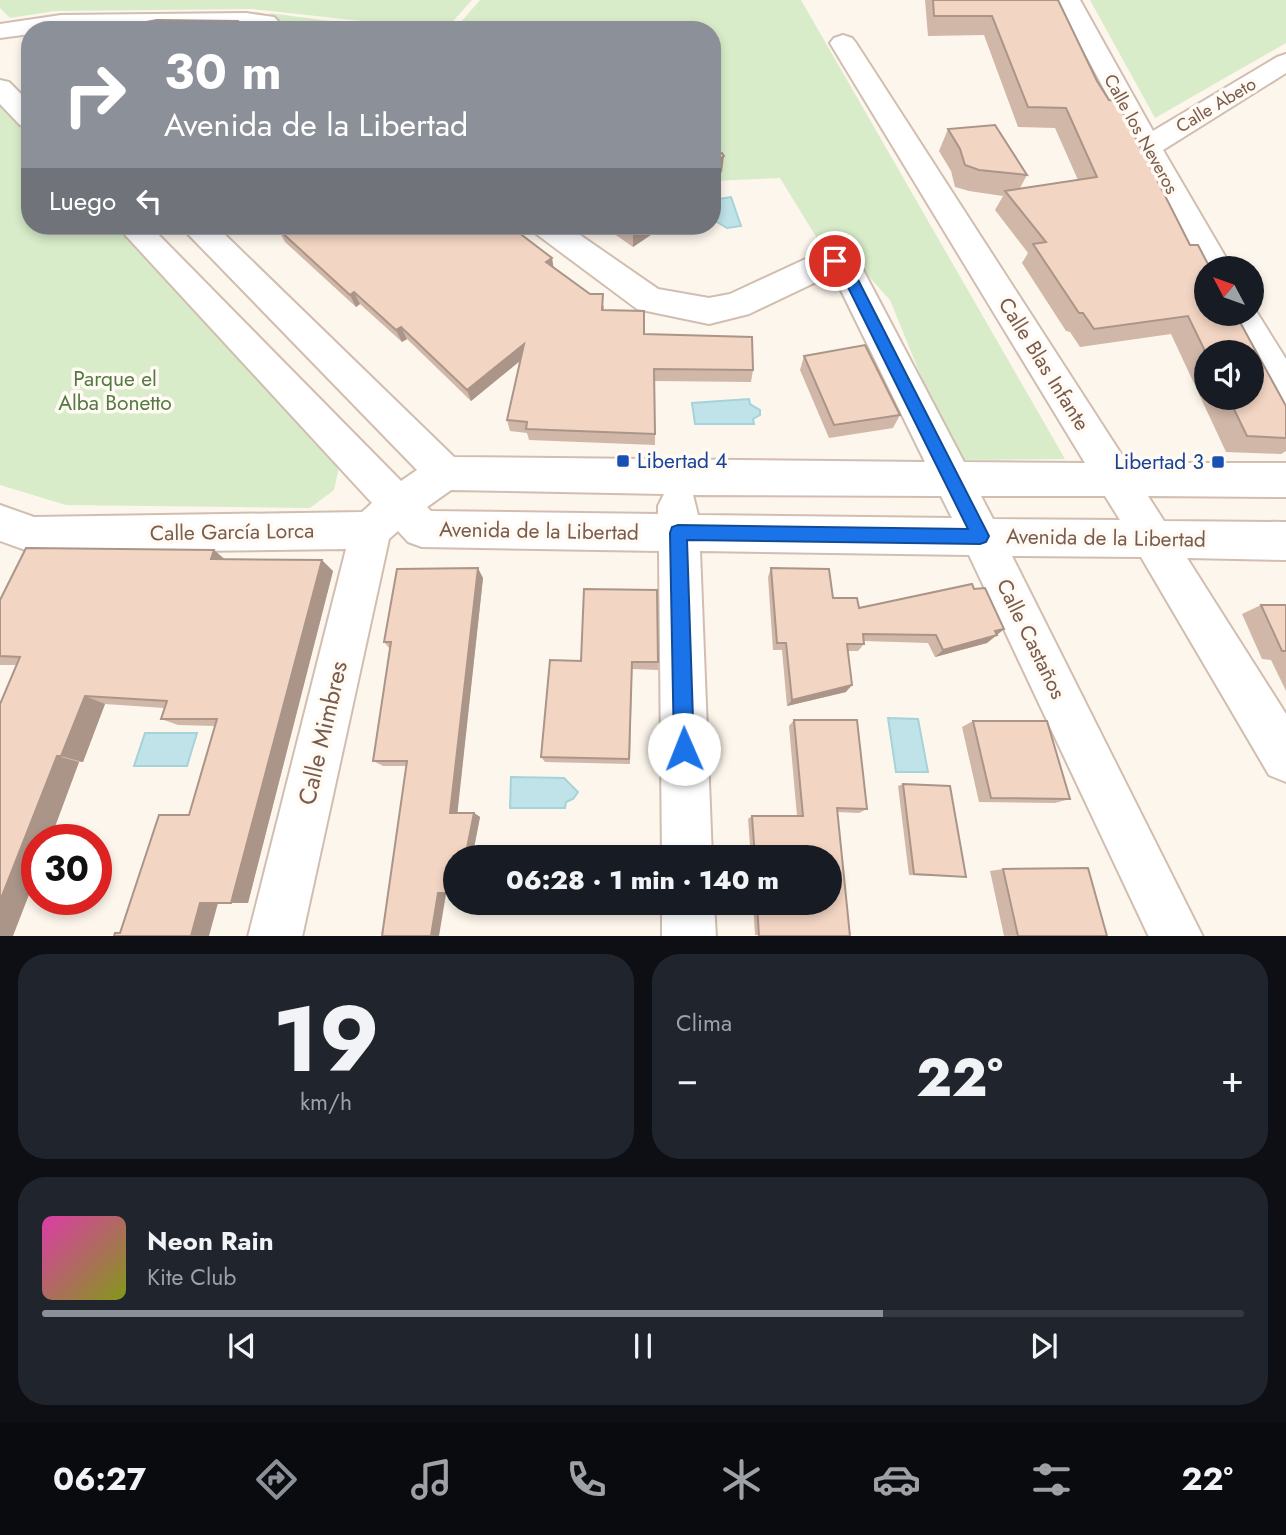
<!DOCTYPE html>
<html lang="es">
<head>
<meta charset="utf-8">
<style>
  :root { --surface:#171b24; --page:#20242c; --text:#f1f3f6; --muted:#9ea1a6; --line:#363941; --accent:#8c9099 }
  body { margin:0; font-family:Jost,sans-serif; background:var(--page); color:var(--text); height:100vh; display:flex; flex-direction:column; font-size:26px; white-space:nowrap }
  * { box-sizing:border-box; margin:0 }
  p { font-size:23px; color:var(--muted) }
  .icon { flex:none; width:38px; height:38px; fill:none; stroke:currentColor; stroke-width:2; stroke-linecap:round; stroke-linejoin:round }
  .map { position:relative; height:936px; overflow:hidden }
  .sheet { display:flex; flex-direction:column; gap:18px; padding:18px; background:#0d0f14; flex:1 }
  .sheet>* { flex:none }
  .top-card { position:absolute; left:21px; top:21px; width:700px; height:214px; border-radius:28px; box-shadow:0 4px 10px #0003; background:#8c9099; color:#fff; overflow:hidden }
  .needle { width:46px; rotate:311deg }
  .tools { position:absolute; left:1194px; top:256px; display:grid; gap:14px }
  .tools a { display:grid; place-items:center; width:70px; height:70px; border-radius:50%; background:var(--surface); box-shadow:0 4px 10px #0003; font-size:35px }
  .speed { position:absolute; left:21px; top:824px; display:flex; gap:14px; font-size:35px; font-weight:700; text-align:center }
  .speed>* { display:grid; place-content:center; width:91px; height:91px; border-radius:50%; background:var(--surface); box-shadow:0 4px 10px #0003; line-height:1 }
  .speed .limit { border:10px solid #d22; background:#fff; color:#111 }
  .pin { position:absolute; display:grid; place-items:center; width:60px; height:60px; color:#fff; margin:-30px; border:4px solid #fff; border-radius:50%; box-shadow:0 2px 7px #0007 }
  .me { position:absolute; width:77px; margin:-38px; rotate:359deg; stroke-linejoin:round; filter:drop-shadow(0 0 5px #0008) }
  .turn { display:flex; align-items:center; gap:24px; height:147px; padding:0 28px; font-size:32px }
  .turn .icon { width:91px; height:91px; stroke-width:2.5 }
  .turn b { display:block; font-size:49px; line-height:60px }
  .then { display:flex; align-items:center; height:66px; padding:0 28px; background:#0003; gap:14px; font-size:26px }
  .big { font-size:52px; font-weight:800; line-height:1.1 }
  .sheet .tile { flex:1; display:flex; flex-direction:column; justify-content:center; gap:10px; min-width:0; padding:0 24px; border-radius:28px; background:var(--page) }
  .sheet .dial { align-items:center; gap:0 }
  .dial b { font-size:91px; line-height:1 }
  .song { display:flex; align-items:center; gap:21px }
  .cover { width:84px; height:84px; border-radius:10px; background:linear-gradient(135deg,hsl(320 70% 55%),hsl(70 70% 35%)) }
  .played { height:7px; border-radius:4px; background:linear-gradient(90deg,var(--accent) 70%,var(--line) 70%) }
  .keys { display:flex; justify-content:space-around; direction:ltr }
  .heat { display:flex; justify-content:space-between; align-items:center; font-size:38px; direction:ltr }
  .sheet .tiles { flex:1; display:grid; gap:18px; grid-template-columns:1fr 1fr }
  .tile:last-child { grid-column:span 2 }
  .trip { position:absolute; left:443px; top:845px; width:399px; height:70px; border-radius:35px; background:var(--surface); box-shadow:0 4px 10px #0003; font-weight:800; line-height:70px; text-align:center }
  .dock { display:flex; height:112px; justify-content:space-around; align-items:center; background:#090b0e; color:var(--muted) }
  .dock .icon { width:49px; height:49px }
  .dock .selected { color:var(--accent) }
  .dock b { font-size:32px; color:var(--text) }
  .map>svg:first-child { display:block }
  .green { fill:#d8ecc9 }
  .water { fill:#bfe3e8; stroke:#a5d3da; stroke-width:2 }
  .lines { fill:none; stroke-linecap:round; stroke-linejoin:round }
  .minor-casing { stroke:#d1beb0; stroke-width:4 }
  .minor { fill:#fff; fill-rule:evenodd }
  .wall { fill:#d1b7a8; fill-rule:evenodd }
  .shaded-wall { fill:#aa9588 }
  .building { fill:#f3d5c3; stroke:#aa9588; stroke-width:2 }
  .route { fill:#1a73e8; stroke:#114b97; stroke-width:2 }
  .transit-dot { fill:#1a4fb4; stroke:#fffaf3; stroke-width:2.5 }
  .labels { text-anchor:middle; stroke-width:7; stroke-linejoin:round; paint-order:stroke }
  .far-street-label { font-size:18px; fill:#7a5c4d; stroke:#fffaf3 }
  .street-label { font-size:21px; fill:#7a5c4d; stroke:#fffaf3 }
  .park-label { font-size:21px; fill:#537a41; stroke:#fffaf3 }
  .transit-label { font-size:21px; fill:#164399; stroke:#fffaf3; text-anchor:start }
  .near-street-label { font-size:24px; fill:#7a5c4d; stroke:#fffaf3 }
</style>
</head>
<body>
<div class="map">
<svg width="1286" height="937" viewBox="0 0 1286 937">
  <rect width="100%" height="100%" fill="#fdf6ec"/>
  <path class="green" d="M0,0h472l-27,30 -193,-21 -197,2 -45,7 -10,-10z
    M480,0h321l264,459 -110,1 -65,-160 -28,-31 -39,-21 -43,-70 -68,3v-151h-258z
    M1090,0h196v43l-131,75z
    M269,13l129,17h-105z
    M0,102l30,31v93h87l223,237 -6,27 -24,18 -244,-3 -66,-20z"/>
  <path class="water" d="M731,197l10,29 -14,2 -15,-9v-19z
    M749,399l1,5 10,6v5l-7,4 1,5h-59l-3,-21z
    M888,718l30,1 10,53h-32z
    M145,733h52l-10,33h-53z
    M511,777l53,1 14,14 -5,7 -7,3 -1,6h-55z"/>
  <g class="lines">
    <g class="minor-casing">
      <path id="minor" d="M1056,0h24l73,131 124,-74 9,-3v19l-123,77 69,118h-26l-1,8z
        M246,13l28,4 13,13 -41,-3 -216,3v4l-30,4v-14l61,-9z
        M843,35l9,3 4,5 271,420h159v34l-138,-1 16,25 122,1v38l-99,-2 99,156v68l-17,-7 -128,-218 -129,-1 191,381h-54l-180,-382 -269,-4 12,307h-50l-3,-307 -237,-4 -14,-5 -10,-11 -9,8 -87,398h-54l98,-388 -312,4 -34,-12v-36l34,12 328,-5 10,-9 -255,-277h33l251,255 16,-11 -230,-237 -4,-7h33l238,231 471,5 -92,-188 -84,40 -40,10 -72,-15 -102,-76 -4,-7h36l91,63 51,9 21,-4 82,-38 23,-6 21,8 5,8 103,196 121,1 -255,-420 4,-5zM451,490l213,4 -6,12v8l-227,-3 -4,-4zM693,495l248,1 11,22 -254,-3zM981,496h124l15,24 -127,-1z
        M0,80l9,2 21,21v24l-10,-2 -20,-21z
        M1251,303l35,56v46l-13,-4 -22,-40v-9h-5l-21,-39h26z
        M662,903h52l2,34h-54z"/>
    </g>
    <use href="#minor" class="minor"/>
  </g>
  <path class="wall" d="M925,0h133l39,81 93,164 96,161v45l-5,3 -55,-2 -55,-118 -91,13 -10,-15 -4,-1 -44,-68 6,-10 -33,-43 8,-14 -34,-5 -14,-4 -4,-16 -12,-20 9,-22 79,46 -7,13 58,-8 -23,-52 -37,-1 -34,-92 -56,1zM1206,352l45,45h-45z
    M296,226h219l1,5 36,27 1,10 51,38v4l40,24 109,36 -2,12 -96,-1v64l-126,-5 -2,-7 -17,-2 -3,-11 13,-59 -49,40 -64,-62 -5,3 -42,-38 -4,3 -71,-65 -7,-13z
    M603,226h61l-31,21z
    M804,356l96,59 -7,13 -64,10 -29,-68z
    M214,550l10,9 109,12 -85,332h-30l-98,30 69,-118 26,-89 -37,-1 -17,-6 3,-11 -59,-4 -22,58h-4l-29,78h-13l-20,-175h-17v-65z
    M771,568l62,30 26,10 115,-19 30,40 -17,14 -52,14 -7,-14 -64,-2v3l-6,7h-10l-2,41 -59,14 -5,-56h-9l-5,-73z
    M483,578l-26,235h17l6,4 -8,41h-17l-9,36 -39,-128h-24l-10,-5 17,-112 -6,-7z
    M1261,605h25v86l-15,-31 -9,-1 -20,-45z
    M581,661l77,1v8l-26,-1 -2,95 -85,-2 -4,-5z
    M794,720h63l10,89 -8,4 -22,-1 13,124h-81l-14,-1 -2,-32h77v-45h-79l-3,-39 4,-3h45l-8,-90z
    M973,721l97,78 -15,4 -76,-1 -17,-75z
    M903,784l63,93 -57,-2 -11,-89z
    M1003,869l104,67h-103l-14,-65z"/>
  <path class="shaded-wall" d="M724,156l-2,16 -10,8v-15z
    M642,226h22l-31,21v-15z
    M552,258l2,12 -8,-8z
    M354,292l6,12 -4,3 -6,-12z
    M401,327l6,12 -5,3 -6,-12z
    M524,344l2,12 -55,45 -4,-11z
    M214,550l14,12 -17,-3z
    M322,560l11,11 -85,332h-17z
    M478,568l5,10 -26,239 -7,-4z
    M1004,629l-17,14 -52,14 8,-7z
    M852,685l-6,7 -59,14 5,-6z
    M85,696l20,8 -22,58 -22,-6z
    M57,756l22,6 -29,78h-13v34l-24,62h-13v-35z
    M474,813l6,4 -8,41h-7z
    M438,893l8,1 -7,42h-8z
    M200,903h18l-9,33h-18z"/>
  <path class="building" d="M933,0h125l39,81 12,19 8,1 73,144h8l12,23h-4v45h29l51,93v32l-39,-2 -19,-39h23v-45h-45v1l-18,-37 -94,13 -11,-16h-4l-46,-69 13,-2 -41,-51 92,-14 -31,-69 -38,-1 -36,-91h-58z
    M157,20l81,1 10,9h-157l12,-5 11,3z
    M995,125l32,50 -48,-5 -14,-5 -5,-16 -12,-20z
    M722,153l2,3 -12,9v-9z
    M296,226h214l42,32 -6,4 44,32h13l-1,16 42,1v23l108,3 1,33 -99,-1 1,65 -129,-5 1,-7 -20,-2 17,-76 -57,46 -66,-63 -5,3 -42,-38 -4,3 -72,-66z
    M624,226h18l-9,6z
    M865,345l35,70 -66,10 -30,-69z
    M26,548l188,2 -3,9 111,1 -91,343h-31l-9,33h-77l1,-3h5l39,-118h30l28,-96h-56l6,-18 -82,-5 -24,60h-4l-57,145v-197l20,-47 -20,-1v-56z
    M478,568l-28,245h24l-9,45h-10v35h-17l-7,43h-49l25,-175h-34l18,-119h-7l13,-73z
    M771,568l58,1 4,29h24l2,10 113,-24 2,5 11,-1 19,41 -9,2 2,4 -54,15 -7,-15 -73,-1 1,10h-17l5,41 -60,15 -6,-57h-9z
    M584,589l73,1 1,72h-26l-3,97 -88,-2 9,-97 31,1z
    M1261,605h25v46h-4z
    M794,720h63l10,89 -30,-1 13,128h-91l-2,-33h73v-45h-75l-3,-42h51z
    M973,721h74l23,78 -79,-1z
    M903,784l47,2 16,91 -52,-3z
    M1088,868l19,68h-89l-15,-67z"/>
  <path class="route" d="M835,256l16,10 138,270 -3,6 -6,2 -293,-4 7,209 -3,7 -7,3 -7,-3 -3,-7 -4,-216 2,-6 6,-2 290,4 -129,-260 -11,-8z"/>
  <g class="transit-dot">
    <rect x="616" y="454" width="14" height="14" rx="3.5"/>
    <rect x="1211" y="455" width="14" height="14" rx="3.5"/>
  </g>
  <g class="labels">
    <g class="far-street-label">
      <text transform="translate(1216 105) rotate(-31)" y="6">Calle Abeto</text>
      <text transform="translate(1141 134) rotate(61)" y="6">Calle los Neveros</text>
    </g>
    <g class="street-label">
      <text transform="translate(1044 364) rotate(58)" y="7">Calle Blas Infante</text>
      <text transform="translate(539 531) rotate(1)" y="7">Avenida de la Libertad</text>
      <text transform="translate(232 532) rotate(-1)" y="7">Calle García Lorca</text>
      <text transform="translate(1106 538) rotate(1)" y="7">Avenida de la Libertad</text>
      <text transform="translate(1031 639) rotate(64)" y="7">Calle Castaños</text>
    </g>
    <g class="park-label">
      <text x="115" y="386">Parque el<tspan x="115" dy="24">Alba Bonetto</tspan></text>
    </g>
    <g class="transit-label">
      <text x="637" y="468">Libertad 4</text>
      <text x="1204" y="469" text-anchor="end">Libertad 3</text>
    </g>
    <g class="near-street-label">
      <text transform="translate(323 733) rotate(-77)" y="8">Calle Mimbres</text>
    </g>
  </g>
</svg>
<div class="tools">
<a><svg class="needle" viewBox="-14 -14 28 28"><path d="M0-13l5 13h-10z" fill="#e53935"/><path d="M0 13l5-13h-10z" fill="#9ea1a6"/></svg></a>
<a><svg class="icon" aria-label="sound" viewBox="0 0 24 24"><path d="M4 9h4l5-4v14l-5-4H4zM17 9q2 3 0 6"/></svg></a>
</div>
<div class="speed"><div class="limit">30</div></div>
<div class="pin" style="left:835px;top:261px;background:#d93025"><svg class="icon" aria-label="arrive" viewBox="0 0 24 24"><path d="M6 21V4h12l-3 4 3 4H6"/></svg></div>
<svg class="me" style="left:684px;top:749px" viewBox="-20 -20 40 40"><circle r="19" fill="#fff"/><path d="M0-13L10 11 0 6-10 11z" fill="#1a73e8"/></svg>
<div class="trip">06:28 · 1 min · 140 m</div>
<div class="top-card">
<div class="turn"><svg class="icon" aria-label="right" viewBox="0 0 24 24"><path d="M7 20v-9h11M14 6l5 5-5 5"/></svg><div><b>30 m</b>Avenida de la Libertad</div></div>
<div class="then">Luego<svg class="icon" aria-label="left" viewBox="0 0 24 24"><path d="M17 20v-9H6M10 6l-5 5 5 5"/></svg></div>
</div>
</div>
<section class="sheet">
<div class="tiles">
<div class="tile dial"><b>19</b><p>km/h</p></div>
<div class="tile"><p>Clima</p>
<div class="heat"><a>−</a><b class="big">22°</b><a>+</a></div>
</div>
<div class="tile">
<div class="song"><i class="cover"></i><div><b>Neon Rain</b><p>Kite Club</p></div></div>
<div class="played"></div>
<div class="keys"><svg class="icon" aria-label="previous" viewBox="0 0 24 24"><path d="M18 5L8 12l10 7zM5 5v14"/></svg><svg class="icon" aria-label="pause" viewBox="0 0 24 24"><path d="M8 5v14M16 5v14"/></svg><svg class="icon" aria-label="next" viewBox="0 0 24 24"><path d="M6 5l10 7-10 7zM19 5v14"/></svg></div>
</div>
</div>
</section>
<nav class="dock">
<b>06:27</b>
<svg class="icon selected" aria-label="directions" viewBox="0 0 24 24"><path d="M12 3l9 9-9 9-9-9zM9 14v-3h6M13 9l2 2-2 2"/></svg>
<svg class="icon" aria-label="music" viewBox="0 0 24 24"><path d="M9 18V5l10-2v13"/><circle cx="6" cy="18" r="3"/><circle cx="16" cy="16" r="3"/></svg>
<svg class="icon" aria-label="phone" viewBox="0 0 24 24"><path d="M5 4h4l2 5-3 2q2 4 5 5l2-3 5 2v4C11 20 4 13 5 4z"/></svg>
<svg class="icon" aria-label="climate" viewBox="0 0 24 24"><path d="M12 3v18M4 7l16 10M4 17L20 7"/></svg>
<svg class="icon" aria-label="car" viewBox="0 0 24 24"><path d="M5 17H2v-5l4-1 3-4h7l3 4 3 1v5h-3M9 17h6M6 11h13"/><circle cx="7" cy="17" r="2"/><circle cx="17" cy="17" r="2"/></svg>
<svg class="icon" aria-label="filters" viewBox="0 0 24 24"><path d="M4 7h16M4 17h16"/><circle cx="9" cy="7" r="2"/><circle cx="15" cy="17" r="2"/></svg>
<b>22°</b>
</nav>
</body>
</html>
